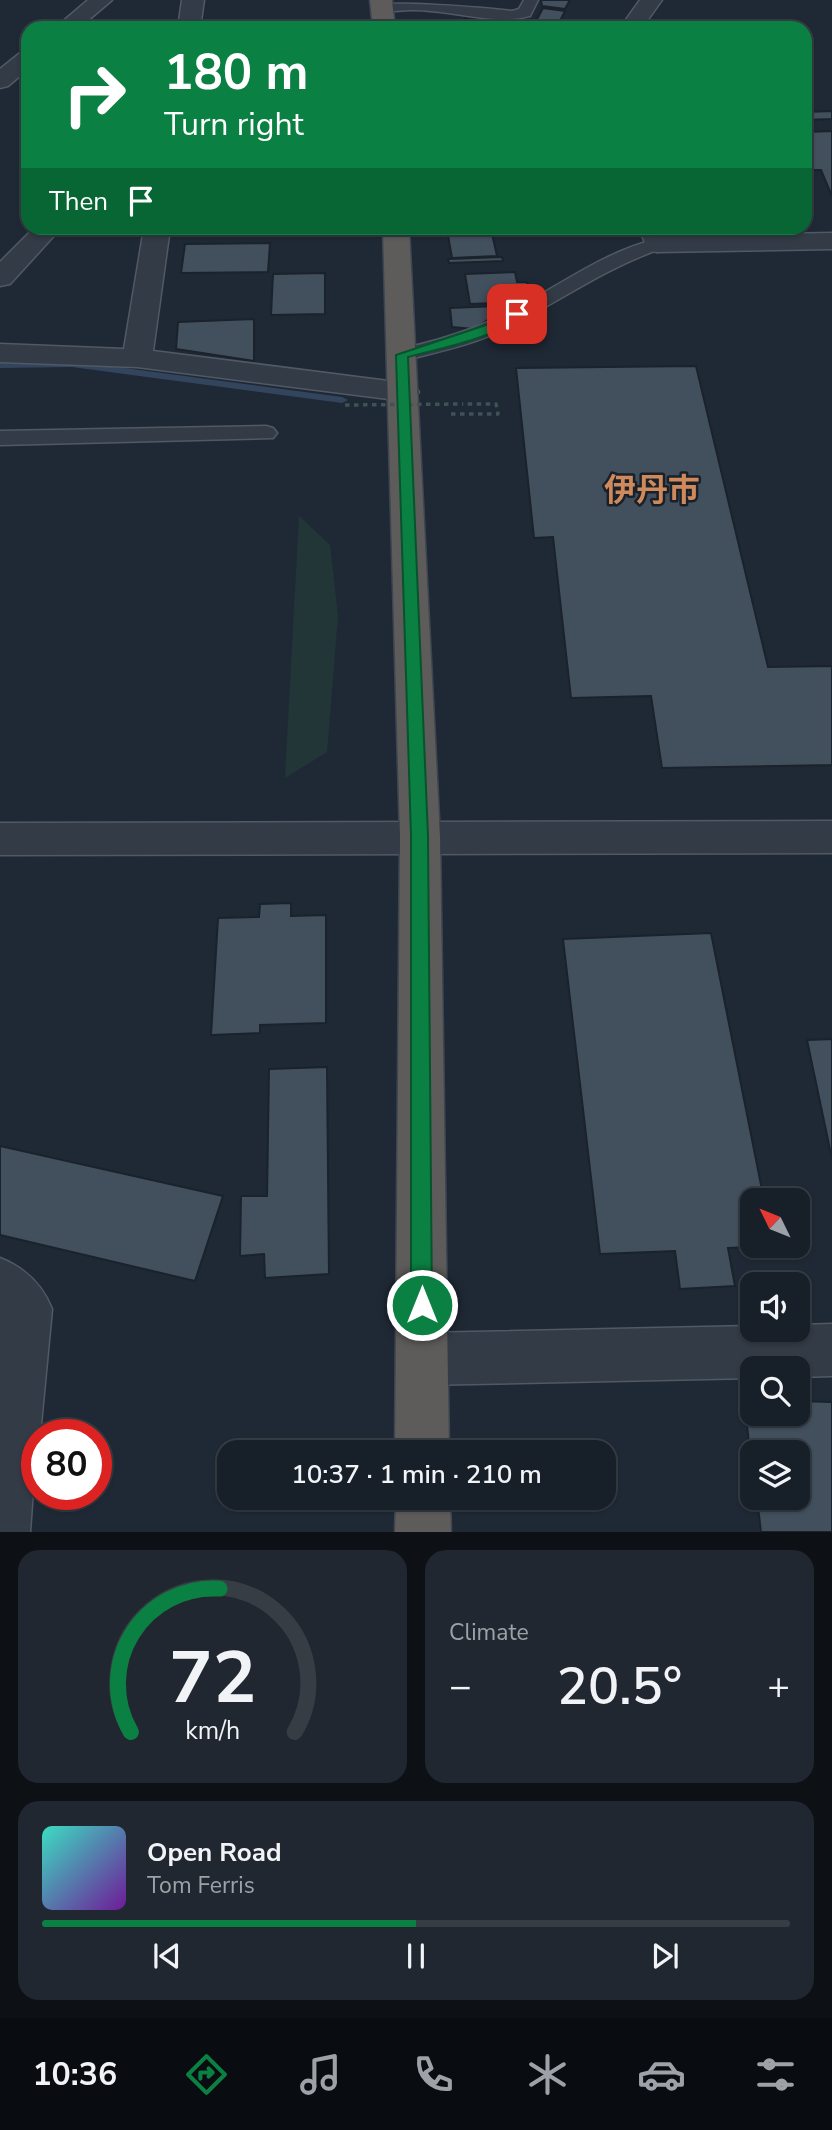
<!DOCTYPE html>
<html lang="en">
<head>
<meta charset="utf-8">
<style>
  :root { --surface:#171f28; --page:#202730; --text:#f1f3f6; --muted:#9ea2a8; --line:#363d45; --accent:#0b8043 }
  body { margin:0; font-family:"Nunito Sans","Noto Sans JP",sans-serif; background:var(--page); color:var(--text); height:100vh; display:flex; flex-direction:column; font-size:26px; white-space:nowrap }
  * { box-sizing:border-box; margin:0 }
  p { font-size:23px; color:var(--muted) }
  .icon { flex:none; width:38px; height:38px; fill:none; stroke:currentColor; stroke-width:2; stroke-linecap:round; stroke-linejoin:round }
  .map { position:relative; height:1532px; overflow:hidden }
  .sheet { display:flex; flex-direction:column; gap:18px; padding:18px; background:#0d1116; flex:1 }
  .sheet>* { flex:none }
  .top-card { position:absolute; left:21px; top:21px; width:791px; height:214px; border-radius:21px; box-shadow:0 2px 5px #0004,0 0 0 2px var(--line); background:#0b8043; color:#fff; overflow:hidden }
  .needle { width:46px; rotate:313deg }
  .controls { position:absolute; left:740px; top:1188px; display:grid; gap:14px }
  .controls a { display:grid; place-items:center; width:70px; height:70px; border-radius:14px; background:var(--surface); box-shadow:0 2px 5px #0004,0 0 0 2px var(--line); font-size:35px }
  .speed { position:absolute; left:21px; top:1419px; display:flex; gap:14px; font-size:35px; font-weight:700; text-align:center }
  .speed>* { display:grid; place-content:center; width:91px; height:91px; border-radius:50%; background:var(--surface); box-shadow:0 2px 5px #0004,0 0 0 2px var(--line); line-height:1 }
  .speed .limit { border:10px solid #d22; background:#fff; color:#111 }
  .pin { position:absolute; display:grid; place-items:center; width:60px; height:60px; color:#fff; margin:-30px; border-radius:14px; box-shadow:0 4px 10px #0006 }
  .me { position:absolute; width:77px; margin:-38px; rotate:0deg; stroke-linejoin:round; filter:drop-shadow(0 0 5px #0008) }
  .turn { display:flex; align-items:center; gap:24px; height:147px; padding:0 28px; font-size:32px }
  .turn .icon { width:91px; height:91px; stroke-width:2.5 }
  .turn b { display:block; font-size:49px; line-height:60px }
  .then { display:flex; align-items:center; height:66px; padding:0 28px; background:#0003; gap:14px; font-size:26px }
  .big { font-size:52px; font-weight:600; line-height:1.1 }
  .sheet .widget { flex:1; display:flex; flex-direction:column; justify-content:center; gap:10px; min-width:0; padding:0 24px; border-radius:21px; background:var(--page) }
  .sheet .dial { align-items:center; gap:0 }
  .dial svg { height:182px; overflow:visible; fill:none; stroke:var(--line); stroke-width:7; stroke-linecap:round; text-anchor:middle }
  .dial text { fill:var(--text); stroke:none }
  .song { display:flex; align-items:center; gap:21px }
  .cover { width:84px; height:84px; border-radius:10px; background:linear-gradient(135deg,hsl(170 70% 55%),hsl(280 70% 35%)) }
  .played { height:7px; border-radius:4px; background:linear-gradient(90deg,var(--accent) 50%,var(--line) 50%) }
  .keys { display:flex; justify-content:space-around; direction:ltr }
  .heat { display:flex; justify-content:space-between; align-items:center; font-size:38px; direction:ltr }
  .sheet .tiles { flex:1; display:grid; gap:18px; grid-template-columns:1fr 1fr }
  .widget:last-child { grid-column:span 2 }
  .trip { position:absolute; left:217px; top:1440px; width:399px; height:70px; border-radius:21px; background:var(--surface); box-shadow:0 2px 5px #0004,0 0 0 2px var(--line); font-weight:600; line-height:70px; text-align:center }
  .tab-bar { display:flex; height:112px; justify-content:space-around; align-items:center; background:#090c10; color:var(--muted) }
  .tab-bar .icon { width:49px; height:49px }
  .tab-bar .active { color:var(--accent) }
  .tab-bar b { font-size:32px; color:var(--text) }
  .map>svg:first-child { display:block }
  .green { fill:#223637 }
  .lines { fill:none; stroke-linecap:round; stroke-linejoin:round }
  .stream { fill:#33455c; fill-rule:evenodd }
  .building { fill:#424f5d; stroke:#1a222c; stroke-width:2 }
  .service-casing { stroke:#505964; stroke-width:3 }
  .minor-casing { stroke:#505964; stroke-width:3 }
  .tertiary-casing { stroke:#505964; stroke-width:3 }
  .trunk-casing { stroke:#3d4650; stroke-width:3 }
  .path { stroke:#3f5254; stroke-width:3.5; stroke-dasharray:4.5 4.5; stroke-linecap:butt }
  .service { fill:#333b46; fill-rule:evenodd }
  .minor { fill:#333b46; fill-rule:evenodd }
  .tertiary { fill:#333b46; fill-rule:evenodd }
  .trunk { fill:#5e5c5b; fill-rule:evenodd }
  .path-bridge { stroke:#3f5254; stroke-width:3.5; stroke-dasharray:4.5 4.5; stroke-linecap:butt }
  .route { fill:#0b8043; stroke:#07532c; stroke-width:2 }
  .labels { text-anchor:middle; stroke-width:5; stroke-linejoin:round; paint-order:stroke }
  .town-label { font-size:32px; font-weight:bold; fill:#d0895a; stroke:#18202a }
</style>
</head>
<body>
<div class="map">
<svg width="832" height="1532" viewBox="0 0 832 1532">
  <rect width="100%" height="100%" fill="#1f2935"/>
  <path class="green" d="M299,516l31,29 8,71 -11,136 -42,26z"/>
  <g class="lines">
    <path class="stream" d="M72,361l270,36 6,3 -6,3 -270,-36 -72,1v-6z"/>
  </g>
  <path class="building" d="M541,0h29l-5,9 -23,-3z
    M543,8l22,3 -7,14 -23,-2z
    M465,18h29l2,10h-30z
    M832,111v8l-27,1v-8z
    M832,131v65l-11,-26h-16v-27h6l-4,-11z
    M491,229l6,27 -45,2 -5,-28z
    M270,243l-2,29 -87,1 4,-29z
    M502,257l1,4 -54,2 -1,-4z
    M515,272l2,10h10l2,12h-9l2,8 -52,2 -5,-30z
    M325,273v41l-54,1 2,-41z
    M497,306l1,7 -24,16 -22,-2 -2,-19z
    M254,319v42l-78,-12 2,-27z
    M696,366l72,301 64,-1v99l-170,3 -11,-72 -80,2 -18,-161 -19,1 -18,-170z
    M291,903v13l35,-1v108l-66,2v8l-49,2 7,-117 41,-1 1,-13z
    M711,933l53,267h-12v46h21l-45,2 7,38 -55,3 -5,-38 -75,3 -37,-315z
    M832,1039v120l-25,-119z
    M327,1067l2,207 -64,4 -1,-24 -24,2 1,-60h26l2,-127z
    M0,1146l223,50 -28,85 -195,-46z
    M744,1401h8v13h46v-13l34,1v130h-71l-4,-34h41v-46h-46v15z"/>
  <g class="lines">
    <g class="service-casing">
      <path id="service" d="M524,0h14l-8,16c-38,10 -80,-7 -119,-6 -11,0 -28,4 -36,-4 14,-6 113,2 137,5l7,-2z
        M657,239l6,1 3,4 -3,4c-58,20 -103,53 -158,81 -32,16 -69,23 -103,32l-7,-2 -3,-4 3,-4c31,-8 63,-16 93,-29 58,-25 107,-68 169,-83z
        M266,426l7,2 4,5 -4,5 -273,7v-14z"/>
    </g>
    <g class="minor-casing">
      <path id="minor" d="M88,0h24l-33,28h-24z
        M182,0h22l-4,28h-22z
        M640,0h22l-20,28h-22z
        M28,51v18l-20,17 -8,2v-19l20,-16z
        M34,228h27l-51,56 -10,2v-24z
        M144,228h26l-17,123 251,32 11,3 4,6 -4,6 -11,3 -267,-34 -137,-5v-18l124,5z
        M639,228h26l5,16 -4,6 -9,2 -9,-2z
        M0,1258c25,10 42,26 52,51l-12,126h-3l-7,97h-30z
        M832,1324v52l-34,1v-9h-46v10l-330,7 -18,-8 -8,-18 8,-18 18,-8 330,-7v4h46v-5z"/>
    </g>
    <g class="tertiary-casing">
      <path id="tertiary" d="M832,233v16l-175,3 -9,-2 -4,-6 4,-6 9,-2z
        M832,821v32l-832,2v-32z"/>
    </g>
    <g class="trunk-casing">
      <path id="trunk" d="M370,0h22l3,28h-22z
        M383,228h26l31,609 9,615h-54l5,-615z
        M396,1498h54l1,34h-56z"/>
    </g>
    <path class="path" d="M451,414h47l-2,-10h-33"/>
    <use href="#service" class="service"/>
    <use href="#minor" class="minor"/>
    <use href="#tertiary" class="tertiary"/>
    <use href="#trunk" class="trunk"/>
    <path class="path-bridge" d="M345,405l118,-1"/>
  </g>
  <path class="route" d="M513,312l10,2c-25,24 -82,34 -115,43l20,479 4,469 -3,7 -7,3 -8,-3 -3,-7v-469l-15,-481 96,-32z"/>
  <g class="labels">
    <g class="town-label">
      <text x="652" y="501">伊丹市</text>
    </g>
  </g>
</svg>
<div class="controls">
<a><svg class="needle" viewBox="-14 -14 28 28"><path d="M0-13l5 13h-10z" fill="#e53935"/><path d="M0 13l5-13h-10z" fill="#9ea2a8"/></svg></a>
<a><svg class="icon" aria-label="sound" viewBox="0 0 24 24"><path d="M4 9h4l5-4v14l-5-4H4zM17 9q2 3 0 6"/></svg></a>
<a><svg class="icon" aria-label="search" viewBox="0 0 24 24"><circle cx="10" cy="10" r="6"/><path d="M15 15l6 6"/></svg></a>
<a><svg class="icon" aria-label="layers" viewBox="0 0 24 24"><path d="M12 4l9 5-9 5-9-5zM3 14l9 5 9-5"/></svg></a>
</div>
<div class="speed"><div class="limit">80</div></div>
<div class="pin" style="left:517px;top:314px;background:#d93025"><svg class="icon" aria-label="arrive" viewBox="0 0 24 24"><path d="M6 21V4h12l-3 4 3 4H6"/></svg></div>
<svg class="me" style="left:422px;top:1305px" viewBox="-20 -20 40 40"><circle r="17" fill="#0b8043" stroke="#fff" stroke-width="3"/><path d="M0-11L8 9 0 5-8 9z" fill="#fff"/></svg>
<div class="trip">10:37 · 1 min · 210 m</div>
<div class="top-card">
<div class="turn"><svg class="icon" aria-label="right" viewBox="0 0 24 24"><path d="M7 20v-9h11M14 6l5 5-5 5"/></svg><div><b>180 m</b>Turn right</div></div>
<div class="then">Then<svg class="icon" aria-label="arrive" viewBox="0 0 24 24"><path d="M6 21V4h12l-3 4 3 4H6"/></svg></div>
</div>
</div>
<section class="sheet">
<div class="tiles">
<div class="widget dial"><svg viewBox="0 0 100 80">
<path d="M14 69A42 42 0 1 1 86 69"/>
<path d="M14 69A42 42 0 0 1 53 6" stroke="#0b8043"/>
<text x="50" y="56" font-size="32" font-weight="700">72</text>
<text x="50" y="72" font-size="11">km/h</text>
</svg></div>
<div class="widget"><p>Climate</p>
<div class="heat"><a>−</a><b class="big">20.5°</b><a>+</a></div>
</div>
<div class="widget">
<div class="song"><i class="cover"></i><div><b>Open Road</b><p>Tom Ferris</p></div></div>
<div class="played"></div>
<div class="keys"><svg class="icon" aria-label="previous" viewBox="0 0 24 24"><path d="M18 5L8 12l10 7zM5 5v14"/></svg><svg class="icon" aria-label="pause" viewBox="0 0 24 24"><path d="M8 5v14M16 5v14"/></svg><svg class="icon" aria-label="next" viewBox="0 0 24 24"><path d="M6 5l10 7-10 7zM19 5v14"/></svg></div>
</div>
</div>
</section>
<nav class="tab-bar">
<b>10:36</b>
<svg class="icon active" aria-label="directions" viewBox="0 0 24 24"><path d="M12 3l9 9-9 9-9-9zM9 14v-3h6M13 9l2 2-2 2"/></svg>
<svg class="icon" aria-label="music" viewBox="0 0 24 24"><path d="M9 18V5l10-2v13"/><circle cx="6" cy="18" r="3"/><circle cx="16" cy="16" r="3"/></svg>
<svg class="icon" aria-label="phone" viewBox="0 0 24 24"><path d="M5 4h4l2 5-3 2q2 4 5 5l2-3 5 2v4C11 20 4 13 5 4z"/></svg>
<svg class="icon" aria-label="climate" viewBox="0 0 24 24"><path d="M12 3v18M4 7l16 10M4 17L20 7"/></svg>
<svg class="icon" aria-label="car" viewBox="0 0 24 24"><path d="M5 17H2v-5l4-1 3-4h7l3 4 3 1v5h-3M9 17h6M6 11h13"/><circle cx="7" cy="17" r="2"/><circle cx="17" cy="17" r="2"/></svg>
<svg class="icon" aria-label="filters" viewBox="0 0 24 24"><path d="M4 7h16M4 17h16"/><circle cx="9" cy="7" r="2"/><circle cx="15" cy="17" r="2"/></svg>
</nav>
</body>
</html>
